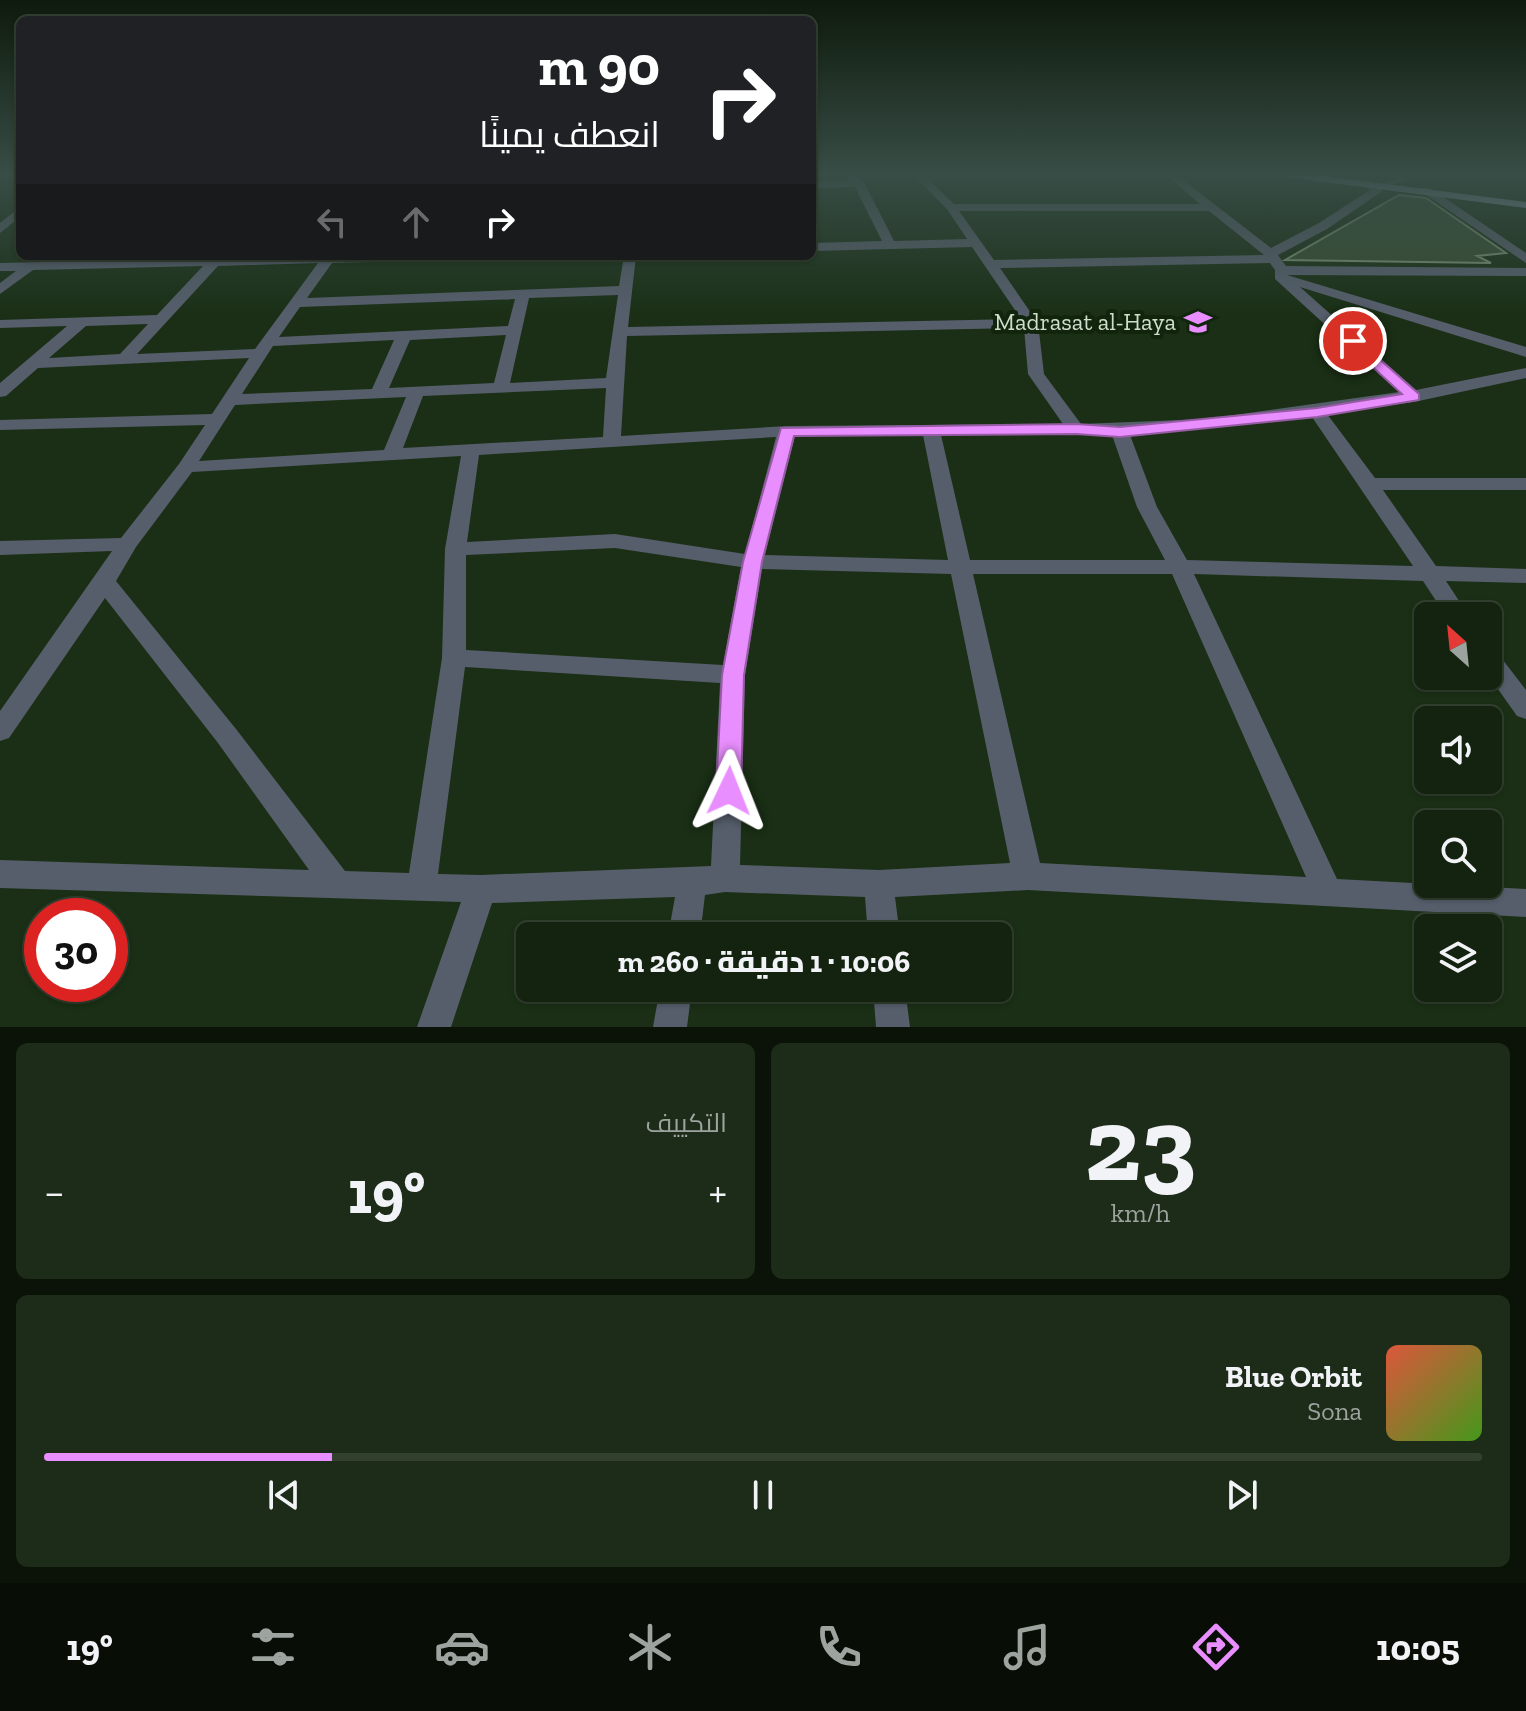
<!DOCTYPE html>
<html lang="ar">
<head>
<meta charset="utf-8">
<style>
  :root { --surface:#142310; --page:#1d2b19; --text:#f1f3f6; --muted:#9da49f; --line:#334030; --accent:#e98efe }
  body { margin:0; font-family:"Zilla Slab",Cairo,serif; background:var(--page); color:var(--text); direction:rtl; height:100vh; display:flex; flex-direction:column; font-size:30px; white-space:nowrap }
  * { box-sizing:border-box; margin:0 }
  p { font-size:26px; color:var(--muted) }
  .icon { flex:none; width:44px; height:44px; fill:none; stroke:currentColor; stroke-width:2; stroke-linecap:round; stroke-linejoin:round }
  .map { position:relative; height:1027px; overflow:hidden; direction:ltr }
  .panel { display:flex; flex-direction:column; gap:16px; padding:16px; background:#0b1309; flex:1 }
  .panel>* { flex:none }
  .top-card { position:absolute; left:16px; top:16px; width:800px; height:244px; border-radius:12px; box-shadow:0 2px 6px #0004,0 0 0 2px var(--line); direction:rtl; background:#202124; color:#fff; overflow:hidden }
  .needle { width:52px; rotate:333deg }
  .controls { position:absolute; left:1414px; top:602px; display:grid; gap:16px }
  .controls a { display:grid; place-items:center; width:88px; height:88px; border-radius:12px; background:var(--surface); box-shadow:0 2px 6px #0004,0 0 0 2px var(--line); font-size:40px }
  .speed { position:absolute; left:24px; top:898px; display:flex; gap:16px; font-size:40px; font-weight:700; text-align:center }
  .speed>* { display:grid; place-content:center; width:104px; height:104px; border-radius:50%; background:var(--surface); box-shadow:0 2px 6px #0004,0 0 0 2px var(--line); line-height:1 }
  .speed .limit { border:12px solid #d22; background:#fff; color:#111 }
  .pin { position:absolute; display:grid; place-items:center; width:68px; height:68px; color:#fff; margin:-34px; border:4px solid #fff; border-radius:50%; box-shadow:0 2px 8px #0007 }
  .me { position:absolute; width:88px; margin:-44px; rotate:2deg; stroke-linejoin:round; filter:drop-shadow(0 0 6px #0008) }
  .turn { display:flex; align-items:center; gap:28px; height:168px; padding:0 24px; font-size:36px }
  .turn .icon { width:104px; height:104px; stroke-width:2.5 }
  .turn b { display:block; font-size:56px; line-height:68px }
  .lanes { display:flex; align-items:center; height:76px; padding:0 24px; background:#0003; justify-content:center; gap:40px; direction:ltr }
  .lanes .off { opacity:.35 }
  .big { font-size:60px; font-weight:800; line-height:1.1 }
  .panel .card { flex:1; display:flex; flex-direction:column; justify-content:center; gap:12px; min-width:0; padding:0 28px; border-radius:12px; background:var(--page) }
  .panel .dial { align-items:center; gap:0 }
  .dial b { font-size:104px; line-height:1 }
  .song { display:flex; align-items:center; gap:24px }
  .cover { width:96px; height:96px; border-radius:12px; background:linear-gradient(135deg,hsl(10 70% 55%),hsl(100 70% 35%)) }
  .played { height:8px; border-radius:4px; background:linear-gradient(90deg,var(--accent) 20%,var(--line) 20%) }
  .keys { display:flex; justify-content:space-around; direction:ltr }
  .heat { display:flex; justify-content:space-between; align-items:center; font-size:44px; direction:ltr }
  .panel .tiles { flex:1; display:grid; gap:16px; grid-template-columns:1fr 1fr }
  .card:last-child { grid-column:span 2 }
  .trip { position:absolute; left:516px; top:922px; width:496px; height:80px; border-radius:12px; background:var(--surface); box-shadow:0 2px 6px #0004,0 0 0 2px var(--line); font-weight:800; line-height:80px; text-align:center; direction:rtl }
  .tab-bar { display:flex; height:128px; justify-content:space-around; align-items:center; background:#080e06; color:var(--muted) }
  .tab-bar .icon { width:56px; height:56px }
  .tab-bar .current { color:var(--accent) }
  .tab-bar b { font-size:36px; color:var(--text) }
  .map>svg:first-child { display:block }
  .building { fill:#374d31; stroke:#778f71; stroke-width:2 }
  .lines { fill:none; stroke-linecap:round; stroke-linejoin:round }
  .minor { fill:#565e6c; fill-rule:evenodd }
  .major { fill:#8394af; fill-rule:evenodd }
  .route { fill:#e98efe; stroke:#975ca5; stroke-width:2 }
  .labels { text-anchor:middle; stroke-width:8; stroke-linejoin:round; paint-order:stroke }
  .far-poi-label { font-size:24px; fill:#d0ddcd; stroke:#10250b; text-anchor:end }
</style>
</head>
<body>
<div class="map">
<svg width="1526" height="1027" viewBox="0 0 1526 1027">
  <rect width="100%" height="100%" fill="#1a2f15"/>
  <path class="building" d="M1399,195l27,3 80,55 -29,3 14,7 -206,-3z"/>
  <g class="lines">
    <path class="minor" d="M842,173h11l12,11 29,57 73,-2 -20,-30 -36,-36h11l32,31h246l-37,-31h11l97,75 48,-25 51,-33 -8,-7 6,-3 13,8v4l-54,37 -49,26 8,11 240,2v8l-239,-1 239,72v10l-226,-70 116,103 110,-22v10l-112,24 -87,12 48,64h151v12h-143l53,76 90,3v14l-80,-2 23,35h-23l-23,-35 -229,-7 143,305 189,10v28l-498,-27 -133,7 5,39h-32l-3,-39 -140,-5 -20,3 -5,41h-32l7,-39 -183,6 -41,124h-34l44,-125 -461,-14v-28l309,10 -91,-127 -113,-145 -96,140 -9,3v-30l112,-160 -112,4v-14l121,-3 58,-74 26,-39 -205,5v-10l212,-6 37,-56 -211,10 -32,28 -6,1v-14l67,-57 -67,2v-8l157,-5 46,-49 -170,4 -33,24v-11l16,-12h-16v-8l289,-7h167l-6,4 -118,3 -25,35 312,-12 5,-30h12l-8,71 393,-8 -49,-72 -160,4v-8l70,-2 -27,-54 -43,1v-6l37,-1zM959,211h250l55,44 -270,5zM318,263l-63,86 -118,5 81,-88zM1270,263l5,7v9l124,113 -194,27 -124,5 -37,-50 -6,-51 -38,-55zM618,295l-12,83 -96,5 19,-85zM515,299l-7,27 -229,11 21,-30zM148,324l-28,30 -71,4 37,-32zM1024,328l4,46 35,50 -276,2 -166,10 6,-100zM506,335l-12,48 -105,5 21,-48zM394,340l-22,49 -130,5 31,-48zM606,388l-3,49 -200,11 20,-52zM406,397l-22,53 -185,11 36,-56zM1312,417l101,149 -226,-6 -30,-53 -27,-72zM923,435l25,125 -183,-5 30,-119zM941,435h171l25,72 28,53h-195zM776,437l-31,117 -130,-20 -148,8 12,-87zM461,456l-16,93 -3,109 -33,215 -64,-2 -109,-142 -120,-148 20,-34 56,-75zM615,548l126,19 -18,98 -257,-15v-95zM762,569l189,5 59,289 -131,7 -139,-5 5,-190zM973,574h199l134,303 -266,-14zM465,667l255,16 -9,183 -230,9 -43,-1z
      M1394,173h10l5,7 -25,7v-4l13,-4z
      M1422,188h8l96,65v10l-104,-71z
      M20,207v10l-20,16v-10z
      M1488,648l8,3 30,39v29l-9,-3 -29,-41z
      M660,988h32l-5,39h-34z
      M873,988h32l5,39h-34z"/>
    <path class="major" d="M1273,173h27l226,29v6l-248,-32z"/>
  </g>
  <linearGradient id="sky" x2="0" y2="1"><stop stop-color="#0e1a0c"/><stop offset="0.55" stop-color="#384d46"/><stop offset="1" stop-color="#384d46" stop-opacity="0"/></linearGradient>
  <rect width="1526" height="316" fill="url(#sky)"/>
  <path class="route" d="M1353,336l66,58v6l-102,17 -197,20 -44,-3 -282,2 -32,126 -18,113 -3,116 -4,8 -8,3 -9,-3 -4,-8 6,-116 21,-113 38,-134 295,-4 44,3 197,-19 85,-14 -54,-50v-6z"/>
  <defs>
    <g id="school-bare" transform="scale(2.16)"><path d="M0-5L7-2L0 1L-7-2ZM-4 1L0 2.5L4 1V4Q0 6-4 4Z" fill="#e98efe" stroke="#10250b" stroke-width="2.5" paint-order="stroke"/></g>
  </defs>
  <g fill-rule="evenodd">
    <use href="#school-bare" x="1198" y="322"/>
  </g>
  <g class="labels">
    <g class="far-poi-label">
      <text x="1176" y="330">Madrasat al-Haya</text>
    </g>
  </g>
</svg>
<div class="controls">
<a><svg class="needle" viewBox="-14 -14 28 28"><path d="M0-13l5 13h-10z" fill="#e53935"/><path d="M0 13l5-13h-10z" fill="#9da49f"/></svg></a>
<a><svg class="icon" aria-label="sound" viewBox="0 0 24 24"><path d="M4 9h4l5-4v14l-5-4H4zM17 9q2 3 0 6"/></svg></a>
<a><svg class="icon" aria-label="search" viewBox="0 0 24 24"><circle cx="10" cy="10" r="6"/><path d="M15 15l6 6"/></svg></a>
<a><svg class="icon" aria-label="layers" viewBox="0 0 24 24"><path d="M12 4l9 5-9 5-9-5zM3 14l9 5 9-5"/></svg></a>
</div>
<div class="speed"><div class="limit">30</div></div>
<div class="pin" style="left:1353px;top:341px;background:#d93025"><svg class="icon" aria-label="arrive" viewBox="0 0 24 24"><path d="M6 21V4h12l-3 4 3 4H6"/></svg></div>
<svg class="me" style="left:729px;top:791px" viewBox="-20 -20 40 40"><path d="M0-17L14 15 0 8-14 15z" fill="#e98efe" stroke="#fff" stroke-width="4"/></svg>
<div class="trip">10:06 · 1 دقيقة · 260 m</div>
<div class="top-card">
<div class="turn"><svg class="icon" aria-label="right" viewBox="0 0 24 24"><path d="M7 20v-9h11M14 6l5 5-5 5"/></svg><div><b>90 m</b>انعطف يمينًا</div></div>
<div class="lanes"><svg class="icon off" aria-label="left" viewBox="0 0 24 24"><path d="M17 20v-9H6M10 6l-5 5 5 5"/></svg><svg class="icon off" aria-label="ahead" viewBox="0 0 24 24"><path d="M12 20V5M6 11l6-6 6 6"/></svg><svg class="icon" aria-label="right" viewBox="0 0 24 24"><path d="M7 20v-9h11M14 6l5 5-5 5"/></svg></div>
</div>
</div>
<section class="panel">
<div class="tiles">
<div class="card dial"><b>23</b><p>km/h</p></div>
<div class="card"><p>التكييف</p>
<div class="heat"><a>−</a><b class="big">19°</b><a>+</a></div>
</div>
<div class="card">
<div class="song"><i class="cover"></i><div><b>Blue Orbit</b><p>Sona</p></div></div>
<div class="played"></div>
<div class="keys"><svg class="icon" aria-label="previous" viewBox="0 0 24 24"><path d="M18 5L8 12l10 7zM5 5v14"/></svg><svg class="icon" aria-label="pause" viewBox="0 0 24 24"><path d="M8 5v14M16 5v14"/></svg><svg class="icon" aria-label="next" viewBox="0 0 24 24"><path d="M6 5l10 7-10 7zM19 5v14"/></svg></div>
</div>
</div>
</section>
<nav class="tab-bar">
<b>10:05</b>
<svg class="icon current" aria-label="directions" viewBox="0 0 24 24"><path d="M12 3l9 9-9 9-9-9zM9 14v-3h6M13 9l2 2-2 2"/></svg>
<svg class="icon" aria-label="music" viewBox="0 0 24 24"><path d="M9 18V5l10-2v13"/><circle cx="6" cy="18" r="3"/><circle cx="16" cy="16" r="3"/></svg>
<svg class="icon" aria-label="phone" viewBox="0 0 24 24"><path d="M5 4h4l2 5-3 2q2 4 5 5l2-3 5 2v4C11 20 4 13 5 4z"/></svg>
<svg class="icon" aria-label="climate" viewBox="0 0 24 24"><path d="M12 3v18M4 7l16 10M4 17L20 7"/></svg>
<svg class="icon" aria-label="car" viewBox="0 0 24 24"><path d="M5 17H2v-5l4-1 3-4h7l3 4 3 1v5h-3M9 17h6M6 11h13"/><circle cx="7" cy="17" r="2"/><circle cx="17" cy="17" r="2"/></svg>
<svg class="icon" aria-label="filters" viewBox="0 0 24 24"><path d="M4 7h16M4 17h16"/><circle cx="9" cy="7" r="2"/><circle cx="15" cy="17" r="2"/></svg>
<b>19°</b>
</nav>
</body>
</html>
